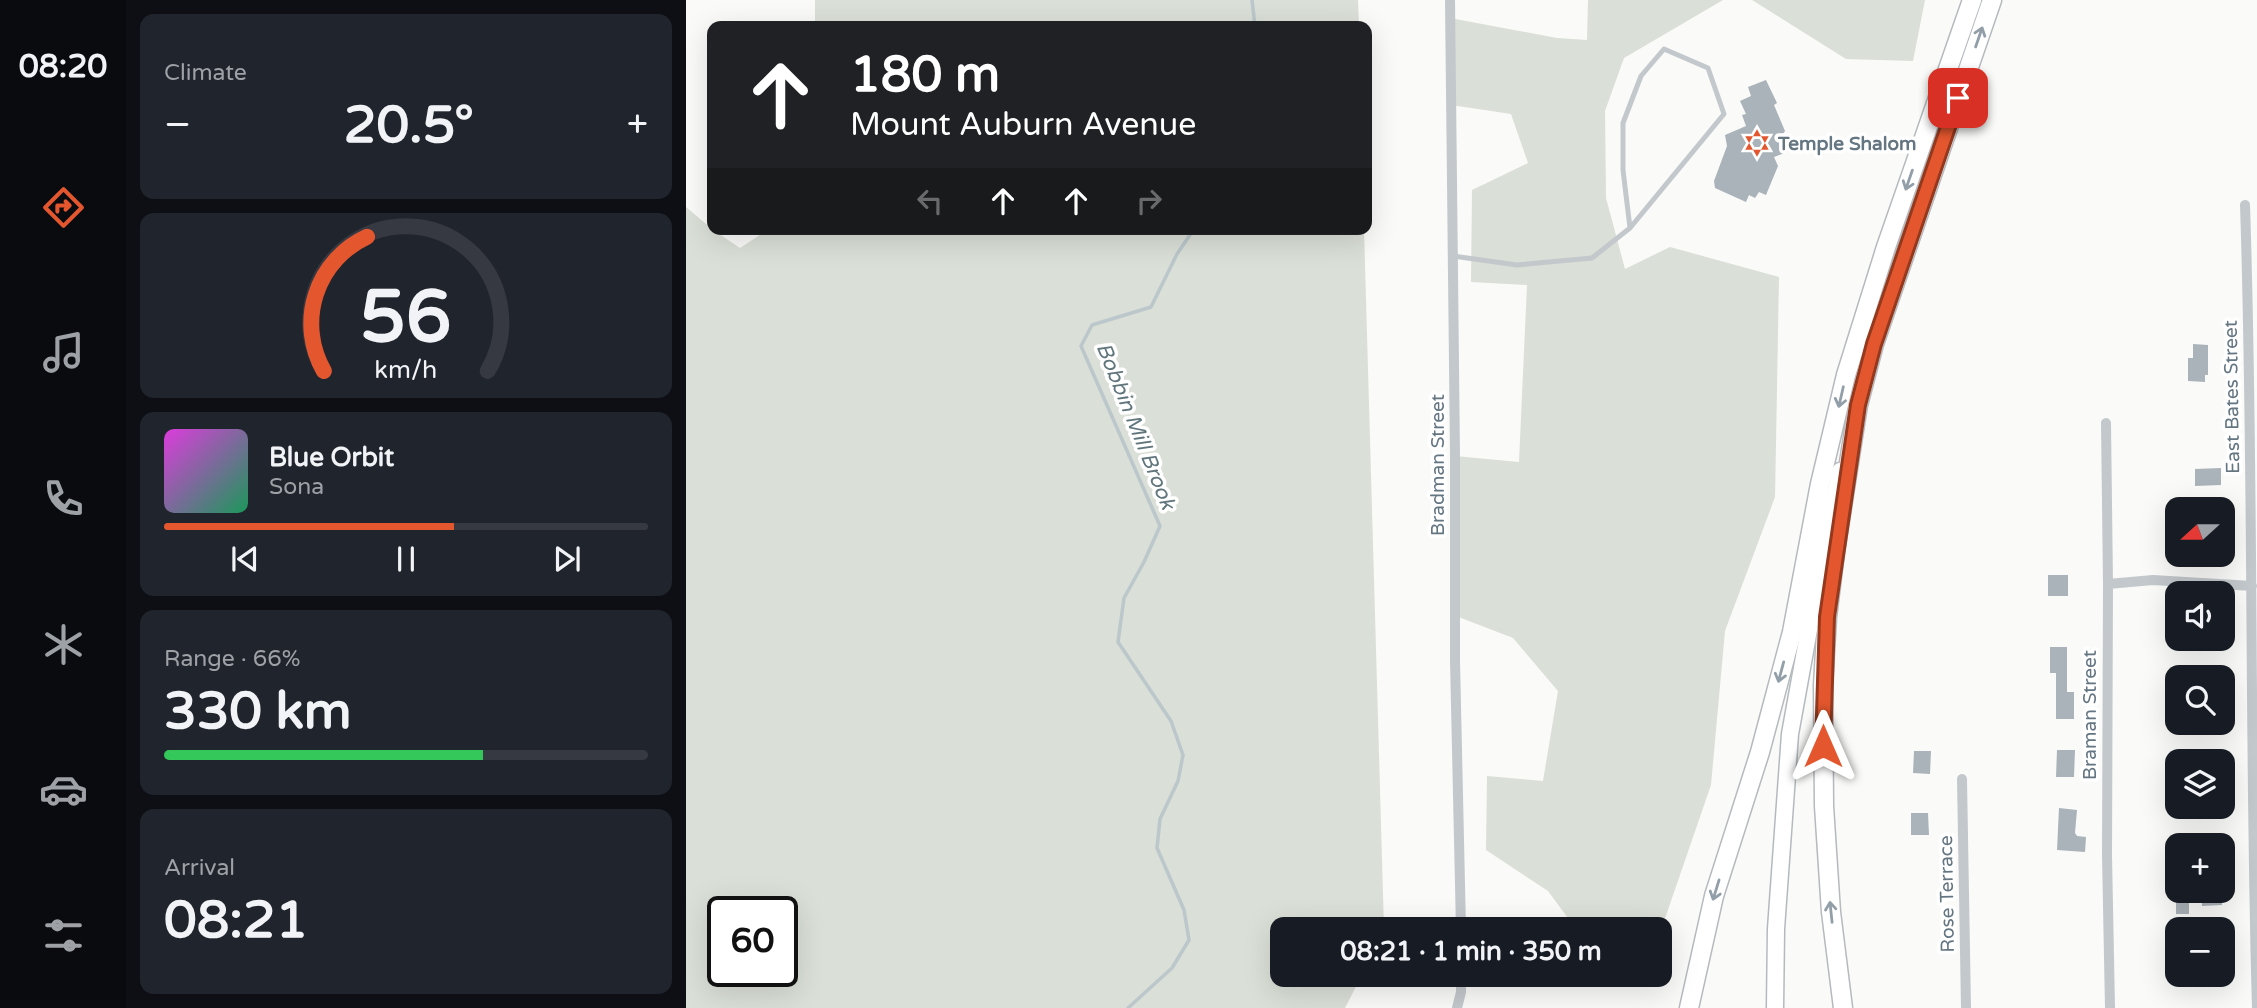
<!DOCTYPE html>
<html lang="en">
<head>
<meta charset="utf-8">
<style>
  :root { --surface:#171b24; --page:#20242c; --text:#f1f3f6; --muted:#9ea1a6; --line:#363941; --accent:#e4572e }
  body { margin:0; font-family:"Varela Round",sans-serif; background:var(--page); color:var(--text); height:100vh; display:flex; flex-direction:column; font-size:26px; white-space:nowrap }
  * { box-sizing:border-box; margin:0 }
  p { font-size:23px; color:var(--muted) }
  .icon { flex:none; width:38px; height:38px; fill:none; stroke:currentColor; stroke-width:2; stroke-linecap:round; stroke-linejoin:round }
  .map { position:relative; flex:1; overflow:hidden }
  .panel { display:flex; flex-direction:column; gap:14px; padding:14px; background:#0d0f14; width:560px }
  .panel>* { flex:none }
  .banner { position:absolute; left:21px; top:21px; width:665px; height:214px; border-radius:14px; box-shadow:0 7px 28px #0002; background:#202124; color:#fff; overflow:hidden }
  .needle { width:46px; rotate:249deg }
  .controls { position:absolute; left:1479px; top:497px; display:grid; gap:14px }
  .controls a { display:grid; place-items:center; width:70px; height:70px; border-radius:14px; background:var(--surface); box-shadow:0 7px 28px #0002; font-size:35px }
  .speed { position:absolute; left:21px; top:896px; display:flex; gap:14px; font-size:35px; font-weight:700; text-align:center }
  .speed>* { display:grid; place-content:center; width:91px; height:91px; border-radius:50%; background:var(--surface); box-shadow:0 7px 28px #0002; line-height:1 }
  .speed .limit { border:4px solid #111; border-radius:10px; background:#fff; color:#111 }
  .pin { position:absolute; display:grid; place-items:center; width:60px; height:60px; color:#fff; margin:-30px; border-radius:14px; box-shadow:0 4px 10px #0006 }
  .me { position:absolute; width:77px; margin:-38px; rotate:0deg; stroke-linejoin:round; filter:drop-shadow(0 0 5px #0008) }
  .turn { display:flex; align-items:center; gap:24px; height:147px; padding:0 28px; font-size:32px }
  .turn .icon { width:91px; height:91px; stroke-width:2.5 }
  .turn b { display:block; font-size:49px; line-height:60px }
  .lanes { display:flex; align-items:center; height:66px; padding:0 28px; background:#0003; justify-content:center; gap:35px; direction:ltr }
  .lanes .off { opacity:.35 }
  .big { font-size:52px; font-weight:700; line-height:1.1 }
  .panel .widget { flex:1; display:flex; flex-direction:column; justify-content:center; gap:10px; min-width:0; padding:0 24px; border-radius:14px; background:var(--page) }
  .panel .dial { align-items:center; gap:0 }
  .dial svg { height:182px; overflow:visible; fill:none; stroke:var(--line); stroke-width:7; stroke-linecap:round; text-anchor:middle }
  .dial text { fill:var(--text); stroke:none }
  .song { display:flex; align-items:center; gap:21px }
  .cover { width:84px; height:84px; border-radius:10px; background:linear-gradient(135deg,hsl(300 70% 55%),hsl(150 70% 35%)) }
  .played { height:7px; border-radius:4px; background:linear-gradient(90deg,var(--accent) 60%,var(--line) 60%) }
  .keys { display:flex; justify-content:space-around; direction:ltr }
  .heat { display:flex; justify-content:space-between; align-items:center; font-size:38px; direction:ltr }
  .charge { height:10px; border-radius:5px; background:linear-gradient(90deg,#34c759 66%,var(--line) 0) }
  .trip { position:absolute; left:584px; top:917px; width:402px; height:70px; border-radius:14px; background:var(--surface); box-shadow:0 7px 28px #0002; font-weight:700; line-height:70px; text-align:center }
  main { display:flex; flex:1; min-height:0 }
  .tab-bar { display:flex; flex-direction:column; width:126px; justify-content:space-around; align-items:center; background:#090b0e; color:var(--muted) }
  .tab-bar .icon { width:49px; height:49px }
  .tab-bar .selected { color:var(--accent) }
  .tab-bar b { font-size:32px; color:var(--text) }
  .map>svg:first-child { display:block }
  .green { fill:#dadfd7; fill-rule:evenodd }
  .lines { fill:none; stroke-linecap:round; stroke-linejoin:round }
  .stream { stroke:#bbc7cb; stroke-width:3.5 }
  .building { fill:#aab3b9 }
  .secondary-casing { stroke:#b3babf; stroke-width:19 }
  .primary-casing { stroke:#b5babe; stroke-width:21 }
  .service { stroke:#c3c8cc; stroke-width:5 }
  .minor { stroke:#c3c8cc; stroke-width:10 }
  .secondary { stroke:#fff; stroke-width:16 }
  .primary { stroke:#fff; stroke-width:18 }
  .oneway { stroke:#939fa8 }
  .route-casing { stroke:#94391e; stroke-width:18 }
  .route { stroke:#e4572e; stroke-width:12 }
  .labels { text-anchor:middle; stroke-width:7; stroke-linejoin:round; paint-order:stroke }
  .poi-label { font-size:19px; font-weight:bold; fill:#657683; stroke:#fff; text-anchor:start }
  .street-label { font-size:19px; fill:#657683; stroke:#fff }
  .water-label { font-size:21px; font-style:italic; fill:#60757c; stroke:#fff }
</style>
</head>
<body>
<main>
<nav class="tab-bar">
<b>08:20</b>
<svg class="icon selected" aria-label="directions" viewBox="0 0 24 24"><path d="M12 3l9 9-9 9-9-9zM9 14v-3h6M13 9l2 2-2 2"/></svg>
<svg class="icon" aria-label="music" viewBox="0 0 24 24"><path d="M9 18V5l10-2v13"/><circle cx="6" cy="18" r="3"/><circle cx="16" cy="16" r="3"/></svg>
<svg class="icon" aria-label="phone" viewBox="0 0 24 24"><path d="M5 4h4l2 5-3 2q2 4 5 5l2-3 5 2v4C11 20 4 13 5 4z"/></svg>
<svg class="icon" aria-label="climate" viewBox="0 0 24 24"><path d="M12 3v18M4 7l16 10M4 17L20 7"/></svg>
<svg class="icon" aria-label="car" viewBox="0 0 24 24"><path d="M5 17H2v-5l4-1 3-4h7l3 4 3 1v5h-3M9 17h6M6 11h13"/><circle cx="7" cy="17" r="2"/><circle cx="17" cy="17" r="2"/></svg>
<svg class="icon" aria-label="filters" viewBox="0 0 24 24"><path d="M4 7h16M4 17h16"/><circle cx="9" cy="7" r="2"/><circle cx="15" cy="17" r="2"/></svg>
</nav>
<section class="panel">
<div class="widget"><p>Climate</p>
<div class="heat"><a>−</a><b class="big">20.5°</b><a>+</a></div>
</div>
<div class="widget dial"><svg viewBox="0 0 100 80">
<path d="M14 69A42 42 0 1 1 86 69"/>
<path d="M14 69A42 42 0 0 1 33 10" stroke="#e4572e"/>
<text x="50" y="56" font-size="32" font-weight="700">56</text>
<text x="50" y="72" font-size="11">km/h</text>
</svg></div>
<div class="widget">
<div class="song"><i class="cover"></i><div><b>Blue Orbit</b><p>Sona</p></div></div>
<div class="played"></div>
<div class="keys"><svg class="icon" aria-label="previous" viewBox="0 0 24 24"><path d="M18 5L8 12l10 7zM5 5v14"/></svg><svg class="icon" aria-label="pause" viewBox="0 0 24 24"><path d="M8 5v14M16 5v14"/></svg><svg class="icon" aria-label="next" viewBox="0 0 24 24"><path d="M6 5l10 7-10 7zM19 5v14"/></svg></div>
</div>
<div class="widget"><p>Range · 66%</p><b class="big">330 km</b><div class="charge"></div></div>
<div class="widget"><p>Arrival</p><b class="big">08:21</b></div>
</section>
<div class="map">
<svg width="1571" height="1008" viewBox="0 0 1571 1008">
  <rect width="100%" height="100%" fill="#fafaf8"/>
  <path class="green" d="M129,0h543l1,26h-544z
    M902,0h135l-99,58 -19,53 1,87 19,71 45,-22 109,30 -4,220 -50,134 -14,154 -50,145 -85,-1 -28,-38 -62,-41 1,-74 56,5 15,-90 -45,-53 -57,-22 -1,-160 64,6 8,-177 -56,-3 1,-92 56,-27 -17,-49 -60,-9 -1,-87 107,20 30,2z
    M1066,0h173l-12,61 -67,-2z
    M0,207l26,22 28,19 29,-19h595l20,700h-101v46h79l-17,33h-659zM37,912h59v59h-59z"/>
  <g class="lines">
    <path class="stream" d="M566,0l3,26
      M442,1008l44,-40 17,-28 -5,-30 -27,-62 3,-29 18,-38 5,-26 -12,-34 -53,-79 6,-44 20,-36 16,-36 -79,-180 11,-21 59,-18 26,-53 17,-25"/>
  </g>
  <path class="building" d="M1080,80l11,23 -3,2 11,26 -2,3 7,17 -16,6 4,9 -12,29 -7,-3 -4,6 -6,-3 -3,7 -31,-14 -1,-7 13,-35 -2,-11 21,-9 -4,-11 4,-1 -6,-13 11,-5 -3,-9z
    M1507,344l15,1v30h-3v7l-17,-1v-23h5z
    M1535,468v17l-26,1v-17z
    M1481,530h10v29h-9z
    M1362,575h20v21h-20z
    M1364,647h17v45h7v27h-18v-46h-6z
    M1515,723h24v10l-23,2z
    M1371,750h18l-1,27h-18z
    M1228,751h17l-1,23 -17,-1z
    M1373,808l18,2 -2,23 2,3 9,1 -1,15 -28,-2z
    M1225,813h17l1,22h-18z
    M1515,891h21v14l-20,1z
    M1490,900h13v14h-13z"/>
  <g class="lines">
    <g class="secondary-casing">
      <path id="secondary" d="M1089,1008l1,-79 14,-195 37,-204 13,-59"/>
    </g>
    <g class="primary-casing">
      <path id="primary" d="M1003,1008l25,-112 46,-144 32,-120 28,-148 26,-109 40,-128 86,-247
        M1157,1008l-12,-96 -7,-106 -1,-121 4,-68 8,-65 23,-147 16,-61 118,-344"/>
    </g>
    <path class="service" d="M767,256l64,9 75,-7 38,-30 -7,-58v-47l18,-47 23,-27 44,19 16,46 -94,114"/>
    <path class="minor" d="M764,0l5,456v204l6,269
      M1559,205c9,267 4,535 12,803
      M1420,423l2,161 -1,271 3,153
      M1422,584l45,-4 99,6
      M1276,779l4,229
      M771,1008l4,-16v-17"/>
    <use href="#secondary" class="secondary"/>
    <use href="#primary" class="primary"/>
  </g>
  <defs><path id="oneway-shaft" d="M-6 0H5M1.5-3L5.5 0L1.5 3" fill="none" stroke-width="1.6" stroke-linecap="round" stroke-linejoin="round" transform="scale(1.75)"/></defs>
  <g class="oneway">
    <use href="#oneway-shaft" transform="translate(1293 37) rotate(-71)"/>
    <use href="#oneway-shaft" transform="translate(1223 180) rotate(109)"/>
    <use href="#oneway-shaft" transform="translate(1155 397) rotate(103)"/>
    <use href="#oneway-shaft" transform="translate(1095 672) rotate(105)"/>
    <use href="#oneway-shaft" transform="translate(1030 890) rotate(107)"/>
    <use href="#oneway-shaft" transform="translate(1145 912) rotate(-96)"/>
  </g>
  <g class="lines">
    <g class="route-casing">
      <path id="route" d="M1137,746l4,-129 31,-212 16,-61 84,-246"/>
    </g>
    <use href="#route" class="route"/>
  </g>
  <defs>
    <g id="synagogue-bare" transform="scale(2.1)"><path d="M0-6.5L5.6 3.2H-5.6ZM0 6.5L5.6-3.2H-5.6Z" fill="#e4572e" stroke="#fff" stroke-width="2.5" paint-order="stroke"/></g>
  </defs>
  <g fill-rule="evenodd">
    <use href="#synagogue-bare" x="1071" y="143"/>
  </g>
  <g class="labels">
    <g class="poi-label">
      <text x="1092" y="150">Temple Shalom</text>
    </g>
    <g class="street-label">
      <text transform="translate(1545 397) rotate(-91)" y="7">East Bates Street</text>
      <text transform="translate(751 465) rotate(-90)" y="7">Bradman Street</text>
      <text transform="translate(1403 715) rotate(-90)" y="7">Braman Street</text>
      <text transform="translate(1260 894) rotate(-91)" y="7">Rose Terrace</text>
    </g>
    <g class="water-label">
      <text transform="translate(450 426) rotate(68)" y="7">Bobbin Mill Brook</text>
    </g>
  </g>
</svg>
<div class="controls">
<a><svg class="needle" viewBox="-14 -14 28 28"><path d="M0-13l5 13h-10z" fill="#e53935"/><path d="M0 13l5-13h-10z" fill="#9ea1a6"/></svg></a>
<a><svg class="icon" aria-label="sound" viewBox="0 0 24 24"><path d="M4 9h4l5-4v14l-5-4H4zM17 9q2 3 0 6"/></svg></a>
<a><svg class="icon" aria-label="search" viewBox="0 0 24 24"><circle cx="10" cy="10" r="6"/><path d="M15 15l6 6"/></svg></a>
<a><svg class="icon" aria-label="layers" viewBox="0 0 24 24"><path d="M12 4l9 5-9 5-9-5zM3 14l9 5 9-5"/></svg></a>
<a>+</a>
<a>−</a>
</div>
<div class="speed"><div class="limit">60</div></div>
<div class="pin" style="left:1272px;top:98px;background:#d93025"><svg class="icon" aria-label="arrive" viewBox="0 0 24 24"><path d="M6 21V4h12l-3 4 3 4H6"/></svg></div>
<svg class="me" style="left:1137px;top:746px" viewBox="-20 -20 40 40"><path d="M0-17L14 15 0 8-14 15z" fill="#e4572e" stroke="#fff" stroke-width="4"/></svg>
<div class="trip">08:21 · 1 min · 350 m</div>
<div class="banner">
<div class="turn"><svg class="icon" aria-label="ahead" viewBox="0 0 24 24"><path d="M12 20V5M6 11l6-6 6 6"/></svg><div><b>180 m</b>Mount Auburn Avenue</div></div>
<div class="lanes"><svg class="icon off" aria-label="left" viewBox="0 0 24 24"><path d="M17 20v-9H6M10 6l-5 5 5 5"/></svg><svg class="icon" aria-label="ahead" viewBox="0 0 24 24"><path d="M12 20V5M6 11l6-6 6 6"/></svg><svg class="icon" aria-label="ahead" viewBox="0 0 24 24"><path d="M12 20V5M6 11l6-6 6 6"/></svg><svg class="icon off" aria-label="right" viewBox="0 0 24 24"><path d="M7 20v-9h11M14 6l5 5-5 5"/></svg></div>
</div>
</div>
</main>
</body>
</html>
